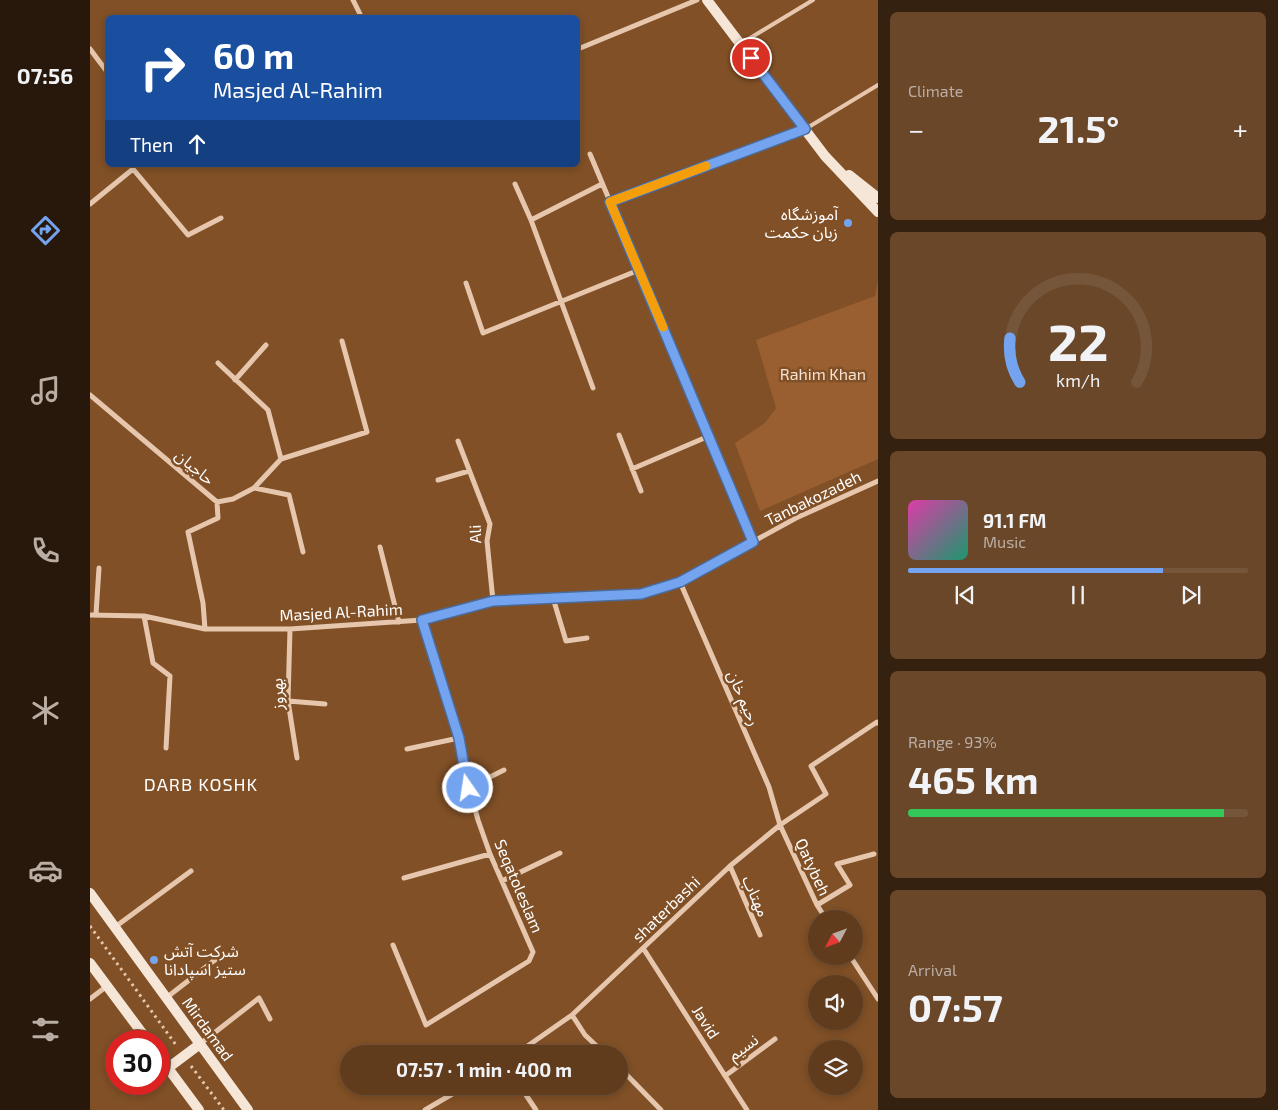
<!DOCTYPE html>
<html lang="en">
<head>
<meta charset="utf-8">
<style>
  :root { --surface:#613c1c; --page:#6a4729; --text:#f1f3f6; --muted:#baada3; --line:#75563b; --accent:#74a4ef }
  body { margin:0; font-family:"Exo 2","Noto Sans Arabic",sans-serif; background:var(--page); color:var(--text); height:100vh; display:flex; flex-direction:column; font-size:19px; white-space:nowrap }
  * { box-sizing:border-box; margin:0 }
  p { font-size:16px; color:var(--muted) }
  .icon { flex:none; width:28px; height:28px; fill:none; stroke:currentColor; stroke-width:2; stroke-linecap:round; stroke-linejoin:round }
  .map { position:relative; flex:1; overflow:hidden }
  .side { display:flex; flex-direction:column; gap:12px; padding:12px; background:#35210f; width:400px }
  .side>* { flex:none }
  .hud { position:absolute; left:15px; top:15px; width:475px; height:152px; border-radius:8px; box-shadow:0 2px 8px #0003,0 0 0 1px var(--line); background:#1a4fa0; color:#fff; overflow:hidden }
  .needle { width:32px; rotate:229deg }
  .controls { position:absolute; left:718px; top:910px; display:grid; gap:10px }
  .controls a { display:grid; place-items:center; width:55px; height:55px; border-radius:50%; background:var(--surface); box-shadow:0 2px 8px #0003,0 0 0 1px var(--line); font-size:25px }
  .speed { position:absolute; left:15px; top:1030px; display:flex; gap:10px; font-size:25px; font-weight:700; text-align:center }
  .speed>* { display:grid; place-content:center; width:65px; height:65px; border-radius:50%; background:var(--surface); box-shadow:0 2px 8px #0003,0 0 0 1px var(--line); line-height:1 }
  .speed .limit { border:8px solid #d22; background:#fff; color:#111 }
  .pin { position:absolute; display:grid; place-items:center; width:42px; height:42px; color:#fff; margin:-21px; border:2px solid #fff; border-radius:50%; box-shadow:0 1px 5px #0007 }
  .me { position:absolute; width:55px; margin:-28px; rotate:347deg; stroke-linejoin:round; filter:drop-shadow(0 0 4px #0008) }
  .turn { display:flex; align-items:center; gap:18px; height:105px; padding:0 25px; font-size:22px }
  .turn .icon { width:65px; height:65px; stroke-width:2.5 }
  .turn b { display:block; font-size:35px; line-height:42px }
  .then { display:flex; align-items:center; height:48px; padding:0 25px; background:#0003; gap:10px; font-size:19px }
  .big { font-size:38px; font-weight:700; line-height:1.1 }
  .side .widget { flex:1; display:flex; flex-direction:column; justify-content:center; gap:8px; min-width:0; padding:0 18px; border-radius:8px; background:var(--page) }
  .side .dial { align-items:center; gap:0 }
  .dial svg { height:130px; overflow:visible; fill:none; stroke:var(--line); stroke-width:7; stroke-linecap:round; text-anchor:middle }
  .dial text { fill:var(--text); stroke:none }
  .song { display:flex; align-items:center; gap:15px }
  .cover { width:60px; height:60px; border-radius:8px; background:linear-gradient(135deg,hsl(320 70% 55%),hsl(160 70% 35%)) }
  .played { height:5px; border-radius:2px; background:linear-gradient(90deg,var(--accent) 75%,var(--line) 75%) }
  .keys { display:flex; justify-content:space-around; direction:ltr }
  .heat { display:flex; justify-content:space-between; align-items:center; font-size:28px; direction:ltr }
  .charge { height:8px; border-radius:4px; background:linear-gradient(90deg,#34c759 93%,var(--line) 0) }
  .trip { position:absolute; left:250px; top:1045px; width:288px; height:50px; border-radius:25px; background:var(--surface); box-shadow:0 2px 8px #0003,0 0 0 1px var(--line); font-weight:700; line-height:50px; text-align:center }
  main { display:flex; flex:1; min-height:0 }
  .menu { display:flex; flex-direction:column; width:90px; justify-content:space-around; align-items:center; background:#27180b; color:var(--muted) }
  .menu .icon { width:35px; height:35px }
  .menu .on { color:var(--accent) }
  .menu b { font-size:22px; color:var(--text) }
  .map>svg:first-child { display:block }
  .green { fill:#995f31 }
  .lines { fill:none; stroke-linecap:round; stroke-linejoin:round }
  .path { stroke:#e6c7ae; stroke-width:3; stroke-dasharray:2.5 4; stroke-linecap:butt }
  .lane { stroke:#e6c7ae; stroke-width:4 }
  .street { stroke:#e6c7ae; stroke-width:5 }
  .secondary { stroke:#f6e6d8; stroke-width:10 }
  .route-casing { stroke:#4b6b9b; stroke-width:12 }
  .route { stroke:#74a4ef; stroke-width:9 }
  .slow { stroke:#f59e0b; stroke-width:9 }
  .poi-dot { fill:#74a4ef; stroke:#815026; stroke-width:2 }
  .labels { text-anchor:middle; stroke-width:5; stroke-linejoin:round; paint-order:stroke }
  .poi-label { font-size:16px; fill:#fff; stroke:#815026; text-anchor:end }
  .park-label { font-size:16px; fill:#f5e1d1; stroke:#815026 }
  .street-label { font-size:16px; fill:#fff; stroke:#815026 }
  .neighbourhood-label { font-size:18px; letter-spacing:1px; fill:#fff; stroke:#815026 }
</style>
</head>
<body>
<main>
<nav class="menu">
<b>07:56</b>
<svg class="icon on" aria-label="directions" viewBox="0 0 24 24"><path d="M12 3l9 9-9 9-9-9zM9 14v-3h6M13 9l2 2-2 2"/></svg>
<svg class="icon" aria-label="music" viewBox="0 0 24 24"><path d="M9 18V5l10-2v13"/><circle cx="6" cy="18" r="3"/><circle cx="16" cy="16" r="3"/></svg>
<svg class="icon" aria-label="phone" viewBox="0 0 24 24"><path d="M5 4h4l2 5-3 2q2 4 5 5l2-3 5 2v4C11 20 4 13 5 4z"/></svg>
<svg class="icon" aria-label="climate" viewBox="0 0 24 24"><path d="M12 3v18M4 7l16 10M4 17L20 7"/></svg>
<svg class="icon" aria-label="car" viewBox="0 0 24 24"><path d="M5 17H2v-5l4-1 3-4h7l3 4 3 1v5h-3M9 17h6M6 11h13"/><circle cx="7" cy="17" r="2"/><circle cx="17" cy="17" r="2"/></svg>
<svg class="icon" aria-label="filters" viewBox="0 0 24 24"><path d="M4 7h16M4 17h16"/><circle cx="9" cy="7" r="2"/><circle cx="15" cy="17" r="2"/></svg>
</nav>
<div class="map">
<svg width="788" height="1110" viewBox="0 0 788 1110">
  <rect width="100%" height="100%" fill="#815026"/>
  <path class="green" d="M788,281v178l-118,52 -25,-68 30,-20 11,-15 -20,-68 119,-44z"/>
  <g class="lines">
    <path class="path" d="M0,926l86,119
      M101,1066l33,44"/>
    <path class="lane" d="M652,43l71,-43
      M717,128l71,-43"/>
    <path class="street" d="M263,0l9,18
      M0,49l18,24
      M488,49l119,-49
      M500,154l163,388
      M425,184l16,36 62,168
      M520,202l194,-73
      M0,204l43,-35 55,66 33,-17
      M441,220l71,-36
      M376,283l17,50 156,-63
      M128,363l50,47 13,49
      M145,380l31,-35
      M0,395l127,107 1,16 -30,14 15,71 2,26
      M529,435l22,56
      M368,441l32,83 -3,17 6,60
      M542,469l77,-33
      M348,480l31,-9
      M164,488l35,7 14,57
      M127,502l16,-3 21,-11 27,-29 86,-27 -25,-91
      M290,547l19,75
      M590,582l89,205 11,38 37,80 9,14
      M463,598l13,43 21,-3
      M6,614l3,-46
      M0,615l54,1 61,13h85l132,-9 71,-19 148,-7 39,-12 116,-64 82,-37
      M54,616l9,47 17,13 -4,72
      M200,629l-2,72 9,57
      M198,701l37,3
      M317,749l52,-11
      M378,788l36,-18
      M640,866l30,69
      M314,878l86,-24
      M412,881l58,-28
      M727,905l33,-20 -13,-21 37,-10
      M25,927l76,-56
      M303,945l33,80 103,-64 4,-9 -43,-98 -12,-34 -15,-55 -4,-27 -37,-118
      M553,948l104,162
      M760,956l28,43
      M76,998l54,-42
      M0,999l17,-13
      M482,1015l13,20 20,19
      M110,1044l59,-46 11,21
      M426,1054l56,-39 158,-149 50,-41 46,-31 -15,-28 66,-44 1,1
      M529,1067l42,43
      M635,1076l50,-37
      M430,1086l16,24
      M335,1110l41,-24"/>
    <path class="secondary" d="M617,0l118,156 53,56
      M759,175l29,23
      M0,893l158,217
      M0,963l58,78
      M69,1056l40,54
      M78,1068l32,-24"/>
  </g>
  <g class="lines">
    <g class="route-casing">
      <path id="route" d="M378,788l-9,-50 -37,-118 71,-19 148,-7 39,-12 73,-40 -143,-340 195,-73 -54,-71"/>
    </g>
    <use href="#route" class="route"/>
    <path class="slow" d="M573,327l-53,-125 96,-36"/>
  </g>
  <g class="poi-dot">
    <circle cx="758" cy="223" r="5"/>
    <circle cx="64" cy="960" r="5"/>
  </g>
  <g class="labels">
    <g class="poi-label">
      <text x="748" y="220">آموزشگاه<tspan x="748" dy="18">زبان حکمت</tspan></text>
      <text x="74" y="957" text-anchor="start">شرکت آتش<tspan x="74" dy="18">ستیز اسپادانا</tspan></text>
    </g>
    <g class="park-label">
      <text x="733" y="380">Rahim Khan</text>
    </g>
    <g class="street-label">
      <text transform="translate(105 467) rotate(40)" y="6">حاجیان</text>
      <text transform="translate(723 498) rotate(-26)" y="6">Tanbakozadeh</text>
      <text transform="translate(385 534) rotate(-92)" y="6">Ali</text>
      <text transform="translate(251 612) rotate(-3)" y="6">Masjed Al-Rahim</text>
      <text transform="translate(187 694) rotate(-92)" y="6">بهروز</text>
      <text transform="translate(654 698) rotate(67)" y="6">رحیم خان</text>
      <text transform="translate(723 867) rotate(65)" y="6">Qatybeh</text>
      <text transform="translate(429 886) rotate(67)" y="6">Seqatoleslam</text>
      <text transform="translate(666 896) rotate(66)" y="6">مهتاب</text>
      <text transform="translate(576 909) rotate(-44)" y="6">shaterbashi</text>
      <text transform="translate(616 1022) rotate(57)" y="6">Javid</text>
      <text transform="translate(118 1029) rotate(54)" y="6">Mirdamad</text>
      <text transform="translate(653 1047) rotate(-36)" y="6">نسیم</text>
    </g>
    <g class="neighbourhood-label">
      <text x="111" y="791">DARB KOSHK</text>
    </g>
  </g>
</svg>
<div class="controls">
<a><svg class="needle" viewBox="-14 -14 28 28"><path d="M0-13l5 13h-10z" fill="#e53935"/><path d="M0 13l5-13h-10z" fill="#baada3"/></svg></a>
<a><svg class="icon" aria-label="sound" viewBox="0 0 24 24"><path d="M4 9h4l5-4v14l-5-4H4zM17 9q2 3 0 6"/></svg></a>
<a><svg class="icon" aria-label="layers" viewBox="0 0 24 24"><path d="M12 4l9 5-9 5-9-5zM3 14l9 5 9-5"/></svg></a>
</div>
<div class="speed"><div class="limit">30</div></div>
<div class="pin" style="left:661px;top:58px;background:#d93025"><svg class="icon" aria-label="arrive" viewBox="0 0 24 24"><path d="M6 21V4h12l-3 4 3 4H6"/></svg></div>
<svg class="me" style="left:378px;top:788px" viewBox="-20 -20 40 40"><circle r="17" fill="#74a4ef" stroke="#fff" stroke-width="3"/><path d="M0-11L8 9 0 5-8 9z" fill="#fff"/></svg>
<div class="trip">07:57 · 1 min · 400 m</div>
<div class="hud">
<div class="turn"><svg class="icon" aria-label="right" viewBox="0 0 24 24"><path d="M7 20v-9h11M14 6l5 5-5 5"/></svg><div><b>60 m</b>Masjed Al-Rahim</div></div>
<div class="then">Then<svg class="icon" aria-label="ahead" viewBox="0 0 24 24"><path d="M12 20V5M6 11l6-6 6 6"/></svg></div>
</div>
</div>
<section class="side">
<div class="widget"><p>Climate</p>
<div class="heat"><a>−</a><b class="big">21.5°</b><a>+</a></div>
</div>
<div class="widget dial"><svg viewBox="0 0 100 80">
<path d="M14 69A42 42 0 1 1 86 69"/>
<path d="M14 69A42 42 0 0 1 8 42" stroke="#74a4ef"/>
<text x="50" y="56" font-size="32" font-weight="700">22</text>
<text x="50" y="72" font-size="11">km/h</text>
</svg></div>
<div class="widget">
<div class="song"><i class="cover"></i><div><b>91.1 FM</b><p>Music</p></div></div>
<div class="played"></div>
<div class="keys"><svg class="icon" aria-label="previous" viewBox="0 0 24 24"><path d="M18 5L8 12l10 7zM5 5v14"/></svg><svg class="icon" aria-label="pause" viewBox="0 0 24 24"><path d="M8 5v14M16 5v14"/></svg><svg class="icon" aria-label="next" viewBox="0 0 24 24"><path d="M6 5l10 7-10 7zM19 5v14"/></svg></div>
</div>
<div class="widget"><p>Range · 93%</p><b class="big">465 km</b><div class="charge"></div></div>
<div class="widget"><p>Arrival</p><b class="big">07:57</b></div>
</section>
</main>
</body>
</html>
